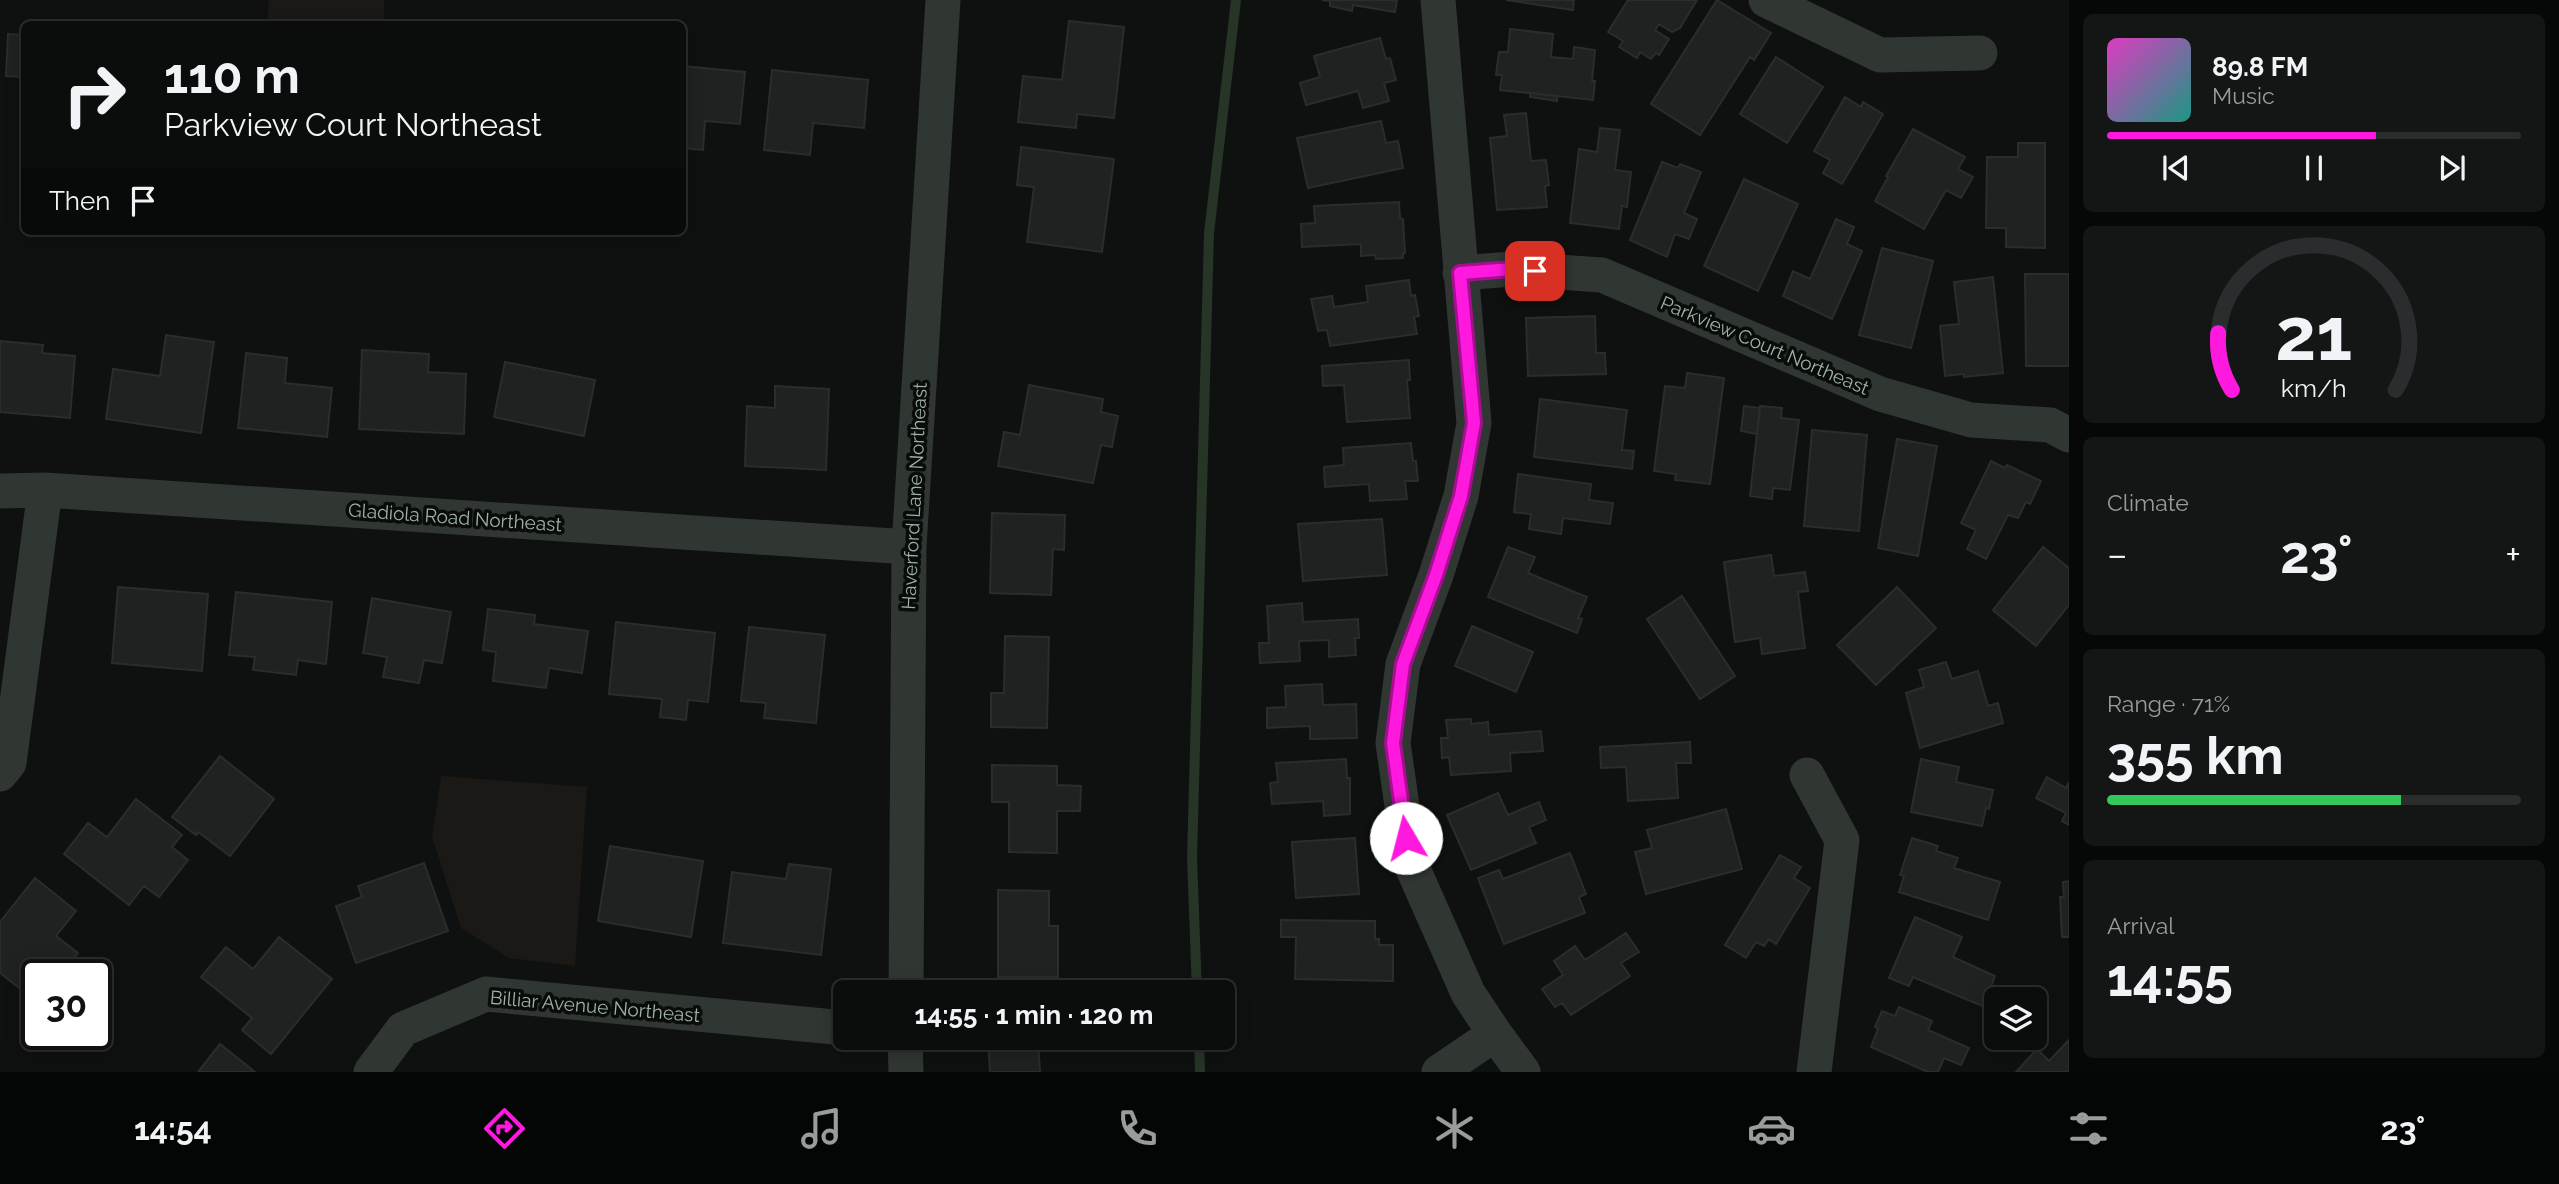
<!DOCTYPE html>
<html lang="en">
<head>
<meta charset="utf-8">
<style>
  :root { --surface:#0b0c0c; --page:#141515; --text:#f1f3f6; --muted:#9a9b9d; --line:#2b2c2d; --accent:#ff18dd }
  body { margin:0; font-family:Raleway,sans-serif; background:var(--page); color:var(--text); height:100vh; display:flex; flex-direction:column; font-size:26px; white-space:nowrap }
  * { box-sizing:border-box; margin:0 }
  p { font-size:23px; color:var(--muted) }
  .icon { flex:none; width:38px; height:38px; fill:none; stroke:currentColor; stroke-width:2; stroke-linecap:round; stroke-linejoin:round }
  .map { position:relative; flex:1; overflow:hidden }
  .drawer { display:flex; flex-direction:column; gap:14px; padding:14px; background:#060707; width:490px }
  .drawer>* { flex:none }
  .banner { position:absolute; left:21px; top:21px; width:665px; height:214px; border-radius:10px; box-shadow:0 4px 18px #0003,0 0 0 2px var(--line); background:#0b0c0c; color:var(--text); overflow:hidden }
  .controls { position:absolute; left:1984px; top:987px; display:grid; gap:14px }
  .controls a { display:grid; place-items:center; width:63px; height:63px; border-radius:10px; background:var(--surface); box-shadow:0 4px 18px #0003,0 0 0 2px var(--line); font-size:35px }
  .speed { position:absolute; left:21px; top:959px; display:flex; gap:14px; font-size:35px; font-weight:700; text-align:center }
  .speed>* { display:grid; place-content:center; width:91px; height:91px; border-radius:50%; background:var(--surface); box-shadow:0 4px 18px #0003,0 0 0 2px var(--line); line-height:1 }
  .speed .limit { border:4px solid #111; border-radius:10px; background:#fff; color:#111 }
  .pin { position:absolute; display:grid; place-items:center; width:60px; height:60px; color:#fff; margin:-30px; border-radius:14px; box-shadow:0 4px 10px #0006 }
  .me { position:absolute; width:77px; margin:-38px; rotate:352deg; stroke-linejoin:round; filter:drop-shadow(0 0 5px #0008) }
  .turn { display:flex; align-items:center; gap:24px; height:147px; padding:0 28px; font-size:32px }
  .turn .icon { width:91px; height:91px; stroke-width:2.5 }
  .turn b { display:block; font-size:49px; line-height:60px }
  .then { display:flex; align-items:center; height:66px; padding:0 28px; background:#0003; gap:14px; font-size:26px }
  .big { font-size:52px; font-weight:700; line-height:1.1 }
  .drawer .tile { flex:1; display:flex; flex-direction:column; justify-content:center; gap:10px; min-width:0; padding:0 24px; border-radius:10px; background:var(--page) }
  .drawer .dial { align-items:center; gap:0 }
  .dial svg { height:182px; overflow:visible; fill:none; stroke:var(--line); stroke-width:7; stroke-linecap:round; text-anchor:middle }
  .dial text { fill:var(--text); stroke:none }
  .song { display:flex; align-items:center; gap:21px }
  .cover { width:84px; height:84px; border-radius:10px; background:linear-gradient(135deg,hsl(310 70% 55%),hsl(170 70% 35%)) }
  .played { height:7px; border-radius:4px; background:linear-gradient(90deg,var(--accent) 65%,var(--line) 65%) }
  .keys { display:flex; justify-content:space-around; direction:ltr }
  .heat { display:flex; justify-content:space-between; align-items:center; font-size:38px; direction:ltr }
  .charge { height:10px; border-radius:5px; background:linear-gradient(90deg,#34c759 71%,var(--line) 0) }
  .trip { position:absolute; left:833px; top:980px; width:402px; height:70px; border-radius:10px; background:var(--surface); box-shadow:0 4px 18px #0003,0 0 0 2px var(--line); font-weight:700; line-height:70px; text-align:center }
  .tab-bar { display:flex; height:112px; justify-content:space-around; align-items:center; background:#040505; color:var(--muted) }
  .tab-bar .icon { width:49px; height:49px }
  .tab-bar .selected { color:var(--accent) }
  .tab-bar b { font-size:32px; color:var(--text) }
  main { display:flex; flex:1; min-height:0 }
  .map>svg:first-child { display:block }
  .green { fill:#1b1915 }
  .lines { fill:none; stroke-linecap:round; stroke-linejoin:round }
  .stream { stroke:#263525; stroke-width:10 }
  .building { fill:#1f2220; stroke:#292d2b; stroke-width:2 }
  .minor { stroke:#303632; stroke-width:35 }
  .route-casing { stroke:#a61090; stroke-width:18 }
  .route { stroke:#ff18dd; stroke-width:12 }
  .labels { text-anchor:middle; stroke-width:7; stroke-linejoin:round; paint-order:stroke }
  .street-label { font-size:19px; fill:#9eb3a2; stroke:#0a0b0b }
</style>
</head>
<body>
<main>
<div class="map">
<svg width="2069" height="1072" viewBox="0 0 2069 1072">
  <rect width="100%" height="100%" fill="#0f1010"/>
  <path class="green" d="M269,0h115v24h-117z
    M441,776l146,11 -12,179 -66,-8 -48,-30 -29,-91z"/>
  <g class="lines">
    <path class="stream" d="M1197,992l-5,-134 17,-625 27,-233
      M1199,1038l1,34"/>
  </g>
  <path class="building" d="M1322,0h75l-2,12 -42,-7 -1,6 -22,-5v-5z
    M1506,0h68l-1,10z
    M1628,0h69l-17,28 -8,4 -13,-8 -4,6 14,9 -10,16 -3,-2 -5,6 -11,-7 -3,6 -18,-11 4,-6 -15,-9z
    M1717,0l54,33 -17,27 -4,-3 -50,78 -49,-31z
    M57,20l41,3v1h-41z
    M1069,21l55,6 -10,91 -37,-4 -1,14 -58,-6 5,-46 39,4z
    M1510,29l43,5 -2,23 22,2 1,-12 21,3 -3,31h3l-2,19 -93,-10 2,-15h-6l3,-23h9z
    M8,34l16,1v42l-18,-1z
    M1380,38l6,21 4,-1 6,22 -12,3 5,18 -26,7 -5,-17 -52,14 -6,-22 20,-6 -6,-21z
    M1776,57l47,30 -36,56 -47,-29z
    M682,66l63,6 -5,52 -35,-3 -2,29 -21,-2z
    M772,70l96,10 -4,48 -51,-5 -3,32 -46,-5z
    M1530,93l27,3v5l-27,-4z
    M1845,97l16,10 2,-5 20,12 -41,70 -19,-11 7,-13 -16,-9z
    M1526,113l5,48 15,-1 3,25 -4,1 2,21 -50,3 -7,-72 17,-2 -3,-21z
    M1381,121l5,22 12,-2 5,27 -95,20 -11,-50z
    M1600,128l20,2 -5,40 16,2 -4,35 -5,-1 -3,23 -49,-6 9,-74 18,3z
    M1913,129l52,28 -7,12 15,8 -12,21 -15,-8 -22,39 -49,-28 13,-24 -2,-1z
    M2018,143h27v105l-39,-1v-19h-20l1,-71h31z
    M1021,147l93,12 -12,93 -75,-10 7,-55 -17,-2z
    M1662,162l16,6 2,-4 21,8 -17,41 13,6 -8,20 -14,-5 -8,23 -37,-17z
    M1744,179l54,25 -40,87 -54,-25z
    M1399,202l1,16 3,1 2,34h-2v5l-27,1 -1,-4 -14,1v-12l-59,3 -1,-23 14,-1 -1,-17z
    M1836,219l18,8 -7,17 15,7 -30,68 -49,-23 10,-25 17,8z
    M1882,248l51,13 -22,87 -52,-13z
    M2025,274h44v92h-43z
    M1993,277l10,96 -39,4v-3l-19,2 -5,-50 19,-2 -5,-42z
    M1409,280l2,16 4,-1 4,21 -5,1 3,17 -87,12 -3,-16 -9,1 -7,-32 21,-3 2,11 34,-5 -2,-16z
    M1595,316l1,37h9l1,21 -78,2 -2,-58z
    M166,335l48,7 -13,91 -95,-14 7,-50 47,7z
    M0,341l43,4 -1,8 33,3 -5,62 -70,-6z
    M362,350l67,4 -1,18 38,2 -2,60 -105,-5z
    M246,353l41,5 -2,25 47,5 -5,49 -89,-9z
    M1409,360l1,20h-3l3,38 -63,4 -3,-37 -21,1 -1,-20z
    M505,362l90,18 -11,56 -90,-19z
    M1687,373l37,5 -14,106 -35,-4 1,-6 -22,-3 11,-85 20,2z
    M1029,385l74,14 -2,13 17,4 -6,31 -11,-2 -8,38 -95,-17 6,-34 16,3z
    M775,386l54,3 -3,81 -81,-4 2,-60 28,2z
    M1540,399l87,11 -5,40 12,1 -2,18 -98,-12z
    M1744,406l16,2 -3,26 -16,-3z
    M1760,406l22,2 -1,10 18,2 -9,70 -17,-2 -1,11 -22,-3z
    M1812,430l55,5 -8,96 -55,-5z
    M1897,439l40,7 -19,110 -40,-8z
    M1411,443l2,18h3l2,20h-13l2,18 -37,2 -1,-17 -44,3 -1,-20 20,-2 -1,-17z
    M1991,461l14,7 2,-3 34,16 -11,23 -4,-2 -8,16 -10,-3 -22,44 -19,-10 9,-19 -15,-7z
    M1518,474l73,10 -2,16 24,3 -3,21 -47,-6 -2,16 -32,-5 2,-15 -17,-2z
    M992,513l73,2 -1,35 -11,-1 -2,46 -61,-2z
    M1382,519l5,56 -84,6 -5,-57z
    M1508,547l27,10 -7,16 59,24 -9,21 4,1 -5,14 -89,-36z
    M2043,547l26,21v37l-33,41 -43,-36z
    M1771,555l3,21 31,-4 3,19 -10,1 7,56 -43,6 -2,-16 -25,4 -11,-80z
    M118,587l90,7 -6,77 -90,-8z
    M1897,587l39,41 -60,57 -39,-40z
    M236,592l96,10 -6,62 -28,-4 -2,15 -43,-5 2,-13 -26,-2z
    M1682,596l53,80 -35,23 -53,-80z
    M372,598l79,14 -9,51 -18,-3 -5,23 -36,-6 4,-20 -24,-4z
    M1302,603l1,19 55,-3 1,19h-4l1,17 -27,2v-17l-30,1 1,20 -40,2 -1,-20h10l-2,-37z
    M488,609l47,6 -1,9 54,7 -6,42 -33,-5 -3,20 -53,-7 3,-29 -13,-2z
    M616,622l99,11 -7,69 -20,-2 -2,20 -26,-3 2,-18 -53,-5z
    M1472,626l61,26 -17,40 -61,-26z
    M749,627l76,8 -9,88 -52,-5 2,-15 -25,-2z
    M1005,636l44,1 -2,91 -56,-1v-34h13z
    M1946,662l6,17 26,-8 10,35 10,-3 5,20 -83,25 -14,-55 18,-6 -5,-17z
    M1322,684l1,21 33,-1 1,34 -47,1v-13l-43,2v-20l19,-1 -1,-21z
    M1471,719v5l17,-2 1,13 52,-4 2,20 -33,2 1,18 -60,4 -2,-18 -7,1 -1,-20h7l-2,-18z
    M1690,742l1,21h-15l2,35 -50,3 -2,-34 -25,1 -1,-21z
    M220,756l54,43 -44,57 -32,-24 -2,3 -24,-18z
    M1346,759l1,19h3v36l-26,2 -1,-15 -51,3 -2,-21 8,-1 -2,-19z
    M1921,759l38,8 -3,15 37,8 -4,19 -3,-1 -4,18 -71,-14z
    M992,765l65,1v19l24,1 -1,25h-23v42l-48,-1v-50h-17z
    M2047,777l19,11 3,-6v43l-7,-4 4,-8 -30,-15z
    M1498,793l10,22 31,-13 7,18 -17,7 7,16 -65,27 -24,-55z
    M136,799l46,36 -10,12 16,13 -29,37 -15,-11 -15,19 -65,-51 24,-31 19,14z
    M1726,809l16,60 -96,25 -11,-42 17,-4 -5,-18z
    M1355,838l4,56 -63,4 -4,-56z
    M1912,838l26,8 -2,5 22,7 -4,10 46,14 -12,38 -89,-28 5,-16 -4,-1z
    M610,846l93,15 -12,76 -93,-16z
    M1570,853l16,41 -7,3 6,16 -81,31 -26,-66 21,-8 4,9z
    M1780,855l21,12 -7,11 16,10 -34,56 -7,-5 -5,7 -8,-4 -10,16 -21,-13z
    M424,863l24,68 -92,32 -20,-57 26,-9 -4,-11z
    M789,864l42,5 -10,86 -98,-12 9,-71 54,7z
    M35,878l41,33 -20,25 22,17 -17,22h-24v27l-37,-29v-51z
    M2069,881v56h-7l-2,-40h4l-1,-15z
    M998,890l51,1v35h9v51h-60z
    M1915,917l47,20 -9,20 42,19 -5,13 4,2 -7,17 -74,-31 -4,9 -20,-8z
    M1281,920l94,1v18h4v6h14v36l-98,-2 1,-42h-15z
    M1626,933l13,19 -18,11 9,13 -59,39 -9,-12 -7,4 -13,-18 21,-14 -9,-14 21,-15 10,14z
    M279,937l53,42 -61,75 -29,-24 10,-12 -51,-41 25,-30 27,22z
    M1899,1007l33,14 -4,9 41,18 -8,17 -17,-7 -6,14h-10l-57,-25 7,-18 -3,-2 7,-16 13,5z
    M988,1038h50l2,34h-50z
    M2069,1040v32h-53l21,-23 12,12z
    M220,1044l35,28h-57z"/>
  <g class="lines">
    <path class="minor" d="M1438,0l36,423 -13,73 -25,79 -33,89 -10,79 17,119 58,131 27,41 28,38
      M1766,0l114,55 100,-2
      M1460,273l53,-4 89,6 278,119 91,26 79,5 19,10
      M0,491l45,-1 864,57
      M0,774l9,-11 36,-273
      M1807,775l35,65 -28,232
      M906,992l3,-445 34,-547
      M905,1038l1,34
      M371,1072l32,-43 83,-35 359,34
      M1439,1072l56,-38"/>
  </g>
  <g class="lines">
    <g class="route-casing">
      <path id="route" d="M1406,838l-13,-95 10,-79 33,-89 25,-79 13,-73 -14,-150 53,-4 22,2"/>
    </g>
    <use href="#route" class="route"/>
  </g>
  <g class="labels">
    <g class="street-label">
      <text transform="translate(1765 345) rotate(23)" y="7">Parkview Court Northeast</text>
      <text transform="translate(914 496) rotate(-87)" y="7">Haverford Lane Northeast</text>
      <text transform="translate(455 517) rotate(4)" y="7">Gladiola Road Northeast</text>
      <text transform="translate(595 1006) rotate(5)" y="7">Billiar Avenue Northeast</text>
    </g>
  </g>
</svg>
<div class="controls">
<a><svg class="icon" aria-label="layers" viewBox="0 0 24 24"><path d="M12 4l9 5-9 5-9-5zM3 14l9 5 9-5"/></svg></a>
</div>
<div class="speed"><div class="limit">30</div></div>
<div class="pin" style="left:1535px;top:271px;background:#d93025"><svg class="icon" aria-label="arrive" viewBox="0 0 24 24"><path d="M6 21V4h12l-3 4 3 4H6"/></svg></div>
<svg class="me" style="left:1406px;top:838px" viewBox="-20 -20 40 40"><circle r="19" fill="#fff"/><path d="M0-13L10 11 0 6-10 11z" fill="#ff18dd"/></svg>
<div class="trip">14:55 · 1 min · 120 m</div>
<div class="banner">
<div class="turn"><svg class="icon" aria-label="right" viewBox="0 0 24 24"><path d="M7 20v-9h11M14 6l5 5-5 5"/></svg><div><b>110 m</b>Parkview Court Northeast</div></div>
<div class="then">Then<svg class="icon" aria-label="arrive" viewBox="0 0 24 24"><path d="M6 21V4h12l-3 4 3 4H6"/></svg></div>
</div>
</div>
<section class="drawer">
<div class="tile">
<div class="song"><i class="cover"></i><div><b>89.8 FM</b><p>Music</p></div></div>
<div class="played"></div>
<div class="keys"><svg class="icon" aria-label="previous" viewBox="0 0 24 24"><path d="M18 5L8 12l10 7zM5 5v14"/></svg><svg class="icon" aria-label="pause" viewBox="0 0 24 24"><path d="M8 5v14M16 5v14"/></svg><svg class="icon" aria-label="next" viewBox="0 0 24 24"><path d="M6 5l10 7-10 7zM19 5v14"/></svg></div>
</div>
<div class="tile dial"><svg viewBox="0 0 100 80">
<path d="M14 69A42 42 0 1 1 86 69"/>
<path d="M14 69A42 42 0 0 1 8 44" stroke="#ff18dd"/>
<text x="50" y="56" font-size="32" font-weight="700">21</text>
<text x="50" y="72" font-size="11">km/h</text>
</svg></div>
<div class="tile"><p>Climate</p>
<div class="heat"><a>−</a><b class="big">23°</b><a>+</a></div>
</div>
<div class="tile"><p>Range · 71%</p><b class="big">355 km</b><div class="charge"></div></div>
<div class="tile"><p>Arrival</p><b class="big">14:55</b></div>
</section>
</main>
<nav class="tab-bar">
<b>14:54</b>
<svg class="icon selected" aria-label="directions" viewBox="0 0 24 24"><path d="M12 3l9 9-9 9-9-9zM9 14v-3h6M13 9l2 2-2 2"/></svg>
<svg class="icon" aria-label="music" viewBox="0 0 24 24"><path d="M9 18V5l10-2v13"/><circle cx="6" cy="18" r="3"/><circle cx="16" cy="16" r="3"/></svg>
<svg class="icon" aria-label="phone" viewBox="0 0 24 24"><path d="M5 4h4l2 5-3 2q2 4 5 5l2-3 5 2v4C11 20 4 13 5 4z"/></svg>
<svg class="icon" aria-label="climate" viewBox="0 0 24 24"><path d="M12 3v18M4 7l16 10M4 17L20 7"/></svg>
<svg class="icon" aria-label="car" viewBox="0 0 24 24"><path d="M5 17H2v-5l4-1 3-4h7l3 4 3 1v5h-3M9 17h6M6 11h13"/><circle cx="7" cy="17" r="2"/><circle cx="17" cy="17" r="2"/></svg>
<svg class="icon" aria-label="filters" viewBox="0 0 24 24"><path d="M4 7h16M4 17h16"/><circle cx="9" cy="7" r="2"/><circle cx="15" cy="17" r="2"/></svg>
<b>23°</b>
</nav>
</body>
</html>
